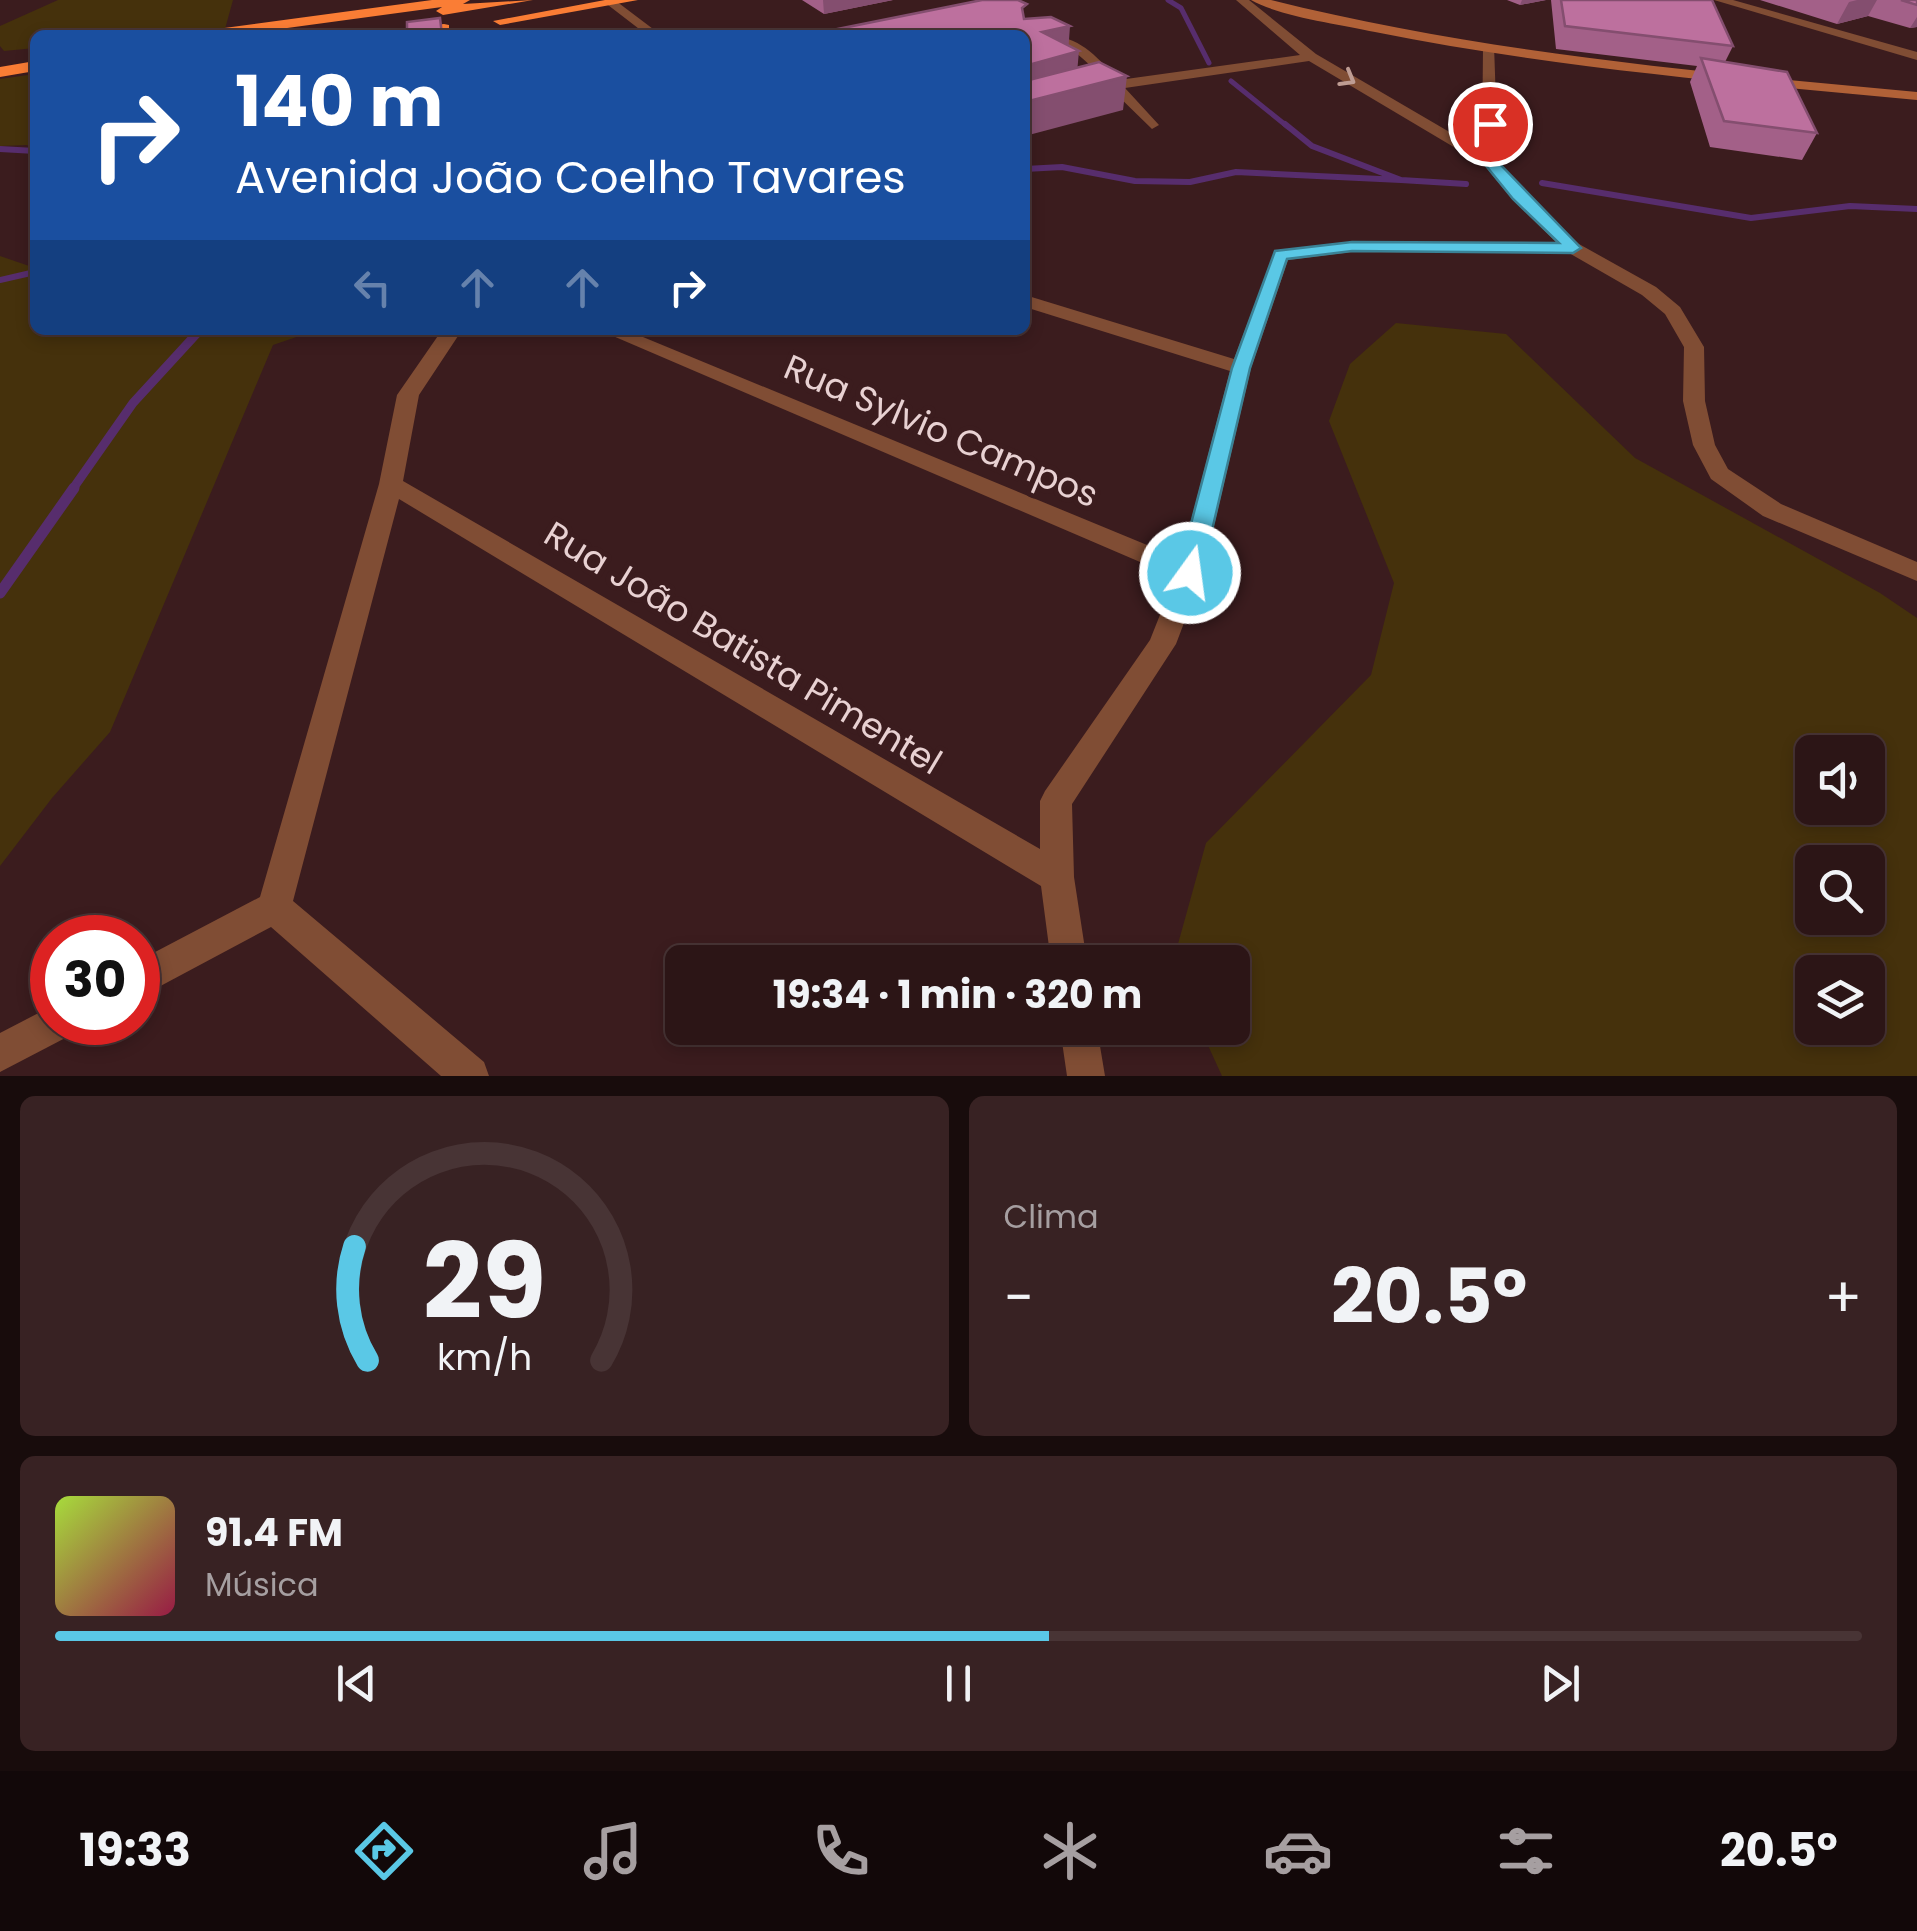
<!DOCTYPE html>
<html lang="pt">
<head>
<meta charset="utf-8">
<style>
  :root { --surface:#2c1516; --page:#382223; --text:#f1f3f6; --muted:#a69fa1; --line:#483435; --accent:#5ac8e6 }
  body { margin:0; font-family:Poppins,sans-serif; background:var(--page); color:var(--text); height:100vh; display:flex; flex-direction:column; font-size:38px; white-space:nowrap }
  * { box-sizing:border-box; margin:0 }
  p { font-size:32px; color:var(--muted) }
  .icon { flex:none; width:55px; height:55px; fill:none; stroke:currentColor; stroke-width:2; stroke-linecap:round; stroke-linejoin:round }
  .map { position:relative; height:1076px; overflow:hidden }
  .side { display:flex; flex-direction:column; gap:20px; padding:20px; background:#180c0c; flex:1 }
  .side>* { flex:none }
  .banner { position:absolute; left:30px; top:30px; width:1000px; height:305px; border-radius:15px; box-shadow:0 5px 15px #0003,0 0 0 2px var(--line); background:#1a4fa0; color:#fff; overflow:hidden }
  .controls { position:absolute; left:1795px; top:735px; display:grid; gap:20px }
  .controls a { display:grid; place-items:center; width:90px; height:90px; border-radius:15px; background:var(--surface); box-shadow:0 5px 15px #0003,0 0 0 2px var(--line); font-size:50px }
  .speed { position:absolute; left:30px; top:915px; display:flex; gap:20px; font-size:50px; font-weight:700; text-align:center }
  .speed>* { display:grid; place-content:center; width:130px; height:130px; border-radius:50%; background:var(--surface); box-shadow:0 5px 15px #0003,0 0 0 2px var(--line); line-height:1 }
  .speed .limit { border:15px solid #d22; background:#fff; color:#111 }
  .pin { position:absolute; display:grid; place-items:center; width:85px; height:85px; color:#fff; margin:-42px; border:5px solid #fff; border-radius:50%; box-shadow:0 2px 10px #0007 }
  .me { position:absolute; width:110px; margin:-55px; rotate:14deg; stroke-linejoin:round; filter:drop-shadow(0 0 8px #0008) }
  .turn { display:flex; align-items:center; gap:35px; height:210px; padding:0 40px; font-size:45px }
  .turn .icon { width:130px; height:130px; stroke-width:2.5 }
  .turn b { display:block; font-size:70px; line-height:85px }
  .lanes { display:flex; align-items:center; height:95px; padding:0 40px; background:#0003; justify-content:center; gap:50px; direction:ltr }
  .lanes .off { opacity:.35 }
  .big { font-size:75px; font-weight:700; line-height:1.1 }
  .side .card { flex:1; display:flex; flex-direction:column; justify-content:center; gap:15px; min-width:0; padding:0 35px; border-radius:15px; background:var(--page) }
  .side .dial { align-items:center; gap:0 }
  .dial svg { height:260px; overflow:visible; fill:none; stroke:var(--line); stroke-width:7; stroke-linecap:round; text-anchor:middle }
  .dial text { fill:var(--text); stroke:none }
  .song { display:flex; align-items:center; gap:30px }
  .cover { width:120px; height:120px; border-radius:15px; background:linear-gradient(135deg,hsl(80 70% 55%),hsl(340 70% 35%)) }
  .played { height:10px; border-radius:5px; background:linear-gradient(90deg,var(--accent) 55%,var(--line) 55%) }
  .keys { display:flex; justify-content:space-around; direction:ltr }
  .heat { display:flex; justify-content:space-between; align-items:center; font-size:55px; direction:ltr }
  .side .tiles { flex:1; display:grid; gap:20px; grid-template-columns:1fr 1fr }
  .card:last-child { grid-column:span 2 }
  .trip { position:absolute; left:665px; top:945px; width:585px; height:100px; border-radius:15px; background:var(--surface); box-shadow:0 5px 15px #0003,0 0 0 2px var(--line); font-weight:700; line-height:100px; text-align:center }
  .tabs { display:flex; height:160px; justify-content:space-around; align-items:center; background:#120809; color:var(--muted) }
  .tabs .icon { width:70px; height:70px }
  .tabs .current { color:var(--accent) }
  .tabs b { font-size:45px; color:var(--text) }
  .map>svg:first-child { display:block }
  .green { fill:#45310c; fill-rule:evenodd }
  .lines { fill:none; stroke-linecap:round; stroke-linejoin:round }
  .stream-far3 { stroke:#572d6d; stroke-width:5 }
  .stream-far2 { stroke:#572d6d; stroke-width:6 }
  .stream-far1 { stroke:#572d6d; stroke-width:9 }
  .stream { stroke:#572d6d; stroke-width:11 }
  .street { fill:#804d34; fill-rule:evenodd }
  .secondary { fill:#b16137; fill-rule:evenodd }
  .highway { fill:#fa7d35; fill-rule:evenodd }
  .wall { fill:#a36088 }
  .shaded-wall { fill:#844e6f }
  .building { fill:#bd709e; stroke:#844e6f; stroke-width:2.5 }
  .oneway { stroke:#be9c93 }
  .route { fill:#5ac8e6; stroke:#3a8296; stroke-width:2.5 }
  .labels { text-anchor:middle; stroke-width:10; stroke-linejoin:round; paint-order:stroke }
  .street-label { font-size:35px; fill:#e8d1d2; stroke:#3b1c1e }
</style>
</head>
<body>
<div class="map">
<svg width="1917" height="1076" viewBox="0 0 1917 1076">
  <rect width="100%" height="100%" fill="#3b1c1e"/>
  <path class="green" d="M58,0h175l-8,29 -62,6h-128v13l-31,3 -4,-5v-20z
    M35,74v77l-8,-6 -27,1v-67z
    M0,256l35,12v62h282l-44,15 -163,387 -58,66 -52,68z
    M1396,323l110,11 129,124 245,135 37,25v458h-695l-22,-48h32v-66h-59l33,-119 165,-168 23,-92 -65,-162 21,-57zM1812,752h56v56h-56zM1812,862h56v56h-56zM1812,972h56v56h-56z"/>
  <g class="lines">
    <path class="stream-far3" d="M1168,0l13,8 28,55
      M1231,81l57,46"/>
    <path class="stream-far2" d="M1285,124l27,22 89,34 65,4
      M0,149l35,2
      M1025,169l37,-2 73,14 55,1 46,-10 165,8
      M1542,183l209,35 99,-12 67,3
      M0,280l35,-8"/>
    <path class="stream-far1" d="M72,490l61,-87 67,-73"/>
    <path class="stream" d="M0,593l74,-105"/>
    <path class="street" d="M1236,0h13l67,54 166,97 1,-103 11,-3 4,116 26,32 55,51 77,43 24,20 24,40 1,54 10,44 13,24 53,35 136,58v19l-154,-65 -52,-37 -18,-34 -10,-44 1,-54 -19,-33 -23,-19 -73,-42 -217,-1 -64,8 -37,108 -48,205 -27,71 -104,160 2,73 13,85h-36l-10,-76 -642,-387 -106,402 191,161 5,14h-48l-170,-149 -133,71v-37l122,-64 119,-413 18,-89 45,-65h20l-43,65 -16,86 637,368v-48l5,-10 105,-151 25,-63 -576,-247h27l555,229 49,-188 -205,-64v-12l209,64 41,-108 77,-9 205,1 -45,-44 -28,-34 -175,-104 -184,27 34,37 -7,4 -40,-39 -23,1v-6l16,-3c-27,-30 -38,-44 -80,-35v-8c48,-10 62,8 94,41l181,-25z
      M1714,0h19l184,52v8z
      M608,1h8l45,34h-14l-39,-30z
      M52,1006v16h24l-5,13 -71,37v-39z
      M1060,1028h37l8,48h-38z"/>
    <path class="secondary" d="M1251,0h20c212,53 429,72 646,92v8c-181,-17 -363,-32 -542,-68 -35,-8 -94,-15 -124,-32z"/>
    <path class="highway" d="M432,0h38l-7,4 70,-4 -90,15 -7,-4 6,-4 -207,28h-40l7,-4z
      M605,0h33l-138,25 -7,-4z
      M444,24l5,1v6l-74,4 7,-4z
      M35,61v10l-35,6v-10z"/>
  </g>
  <path class="wall" d="M802,0h91l-69,14z
    M1507,0h39l-26,5z
    M1551,0h161l21,46 -8,16 92,71 -15,27 -92,-13 -20,-65 7,-16 -141,-17z
    M1760,0h157v27l-7,1 -42,-12 -31,8z"/>
  <path class="shaded-wall" d="M823,0h70l-69,14z
    M1522,0h24l-26,5z
    M1857,0h20l-9,16 -31,8 12,-22z
    M1917,17v10l-7,1z
    M1070,26l-2,28 11,-3 -3,33 -51,15v-33l17,-34z
    M1127,76l-4,34 -98,26v-34z"/>
  <path class="building" d="M982,0h36l9,4 -5,4 2,11 27,-2 19,9 -28,6 37,19 -54,15v5v-36h-191l-6,-4z
    M1561,0h151l21,46 -168,-20z
    M1901,0h16v5z
    M440,18l2,17h-35v-13z
    M1701,58l86,14 30,61 -93,-12z
    M1099,62l28,14 -102,26v-21z"/>
  <defs><path id="oneway-chevron" d="M-2-3.5L2.5 0L-2 3.5" fill="none" stroke-width="1.6" stroke-linecap="round" stroke-linejoin="round" transform="scale(2.5)"/></defs>
  <use class="oneway" href="#oneway-chevron" transform="translate(1348 79) rotate(30)"/>
  <path class="route" d="M1490,120l6,4 1,37 84,87 -8,5 -221,-2 -65,8 -37,109 -48,205 -4,6h-17l-3,-6 54,-205 43,-117 77,-9 207,1 -46,-44 -30,-37v-38z"/>
  <g class="labels">
    <g class="street-label">
      <text transform="translate(941 431) rotate(23)" y="12">Rua Sylvio Campos</text>
      <text transform="translate(743 648) rotate(31)" y="12">Rua João Batista Pimentel</text>
    </g>
  </g>
</svg>
<div class="controls">
<a><svg class="icon" aria-label="sound" viewBox="0 0 24 24"><path d="M4 9h4l5-4v14l-5-4H4zM17 9q2 3 0 6"/></svg></a>
<a><svg class="icon" aria-label="search" viewBox="0 0 24 24"><circle cx="10" cy="10" r="6"/><path d="M15 15l6 6"/></svg></a>
<a><svg class="icon" aria-label="layers" viewBox="0 0 24 24"><path d="M12 4l9 5-9 5-9-5zM3 14l9 5 9-5"/></svg></a>
</div>
<div class="speed"><div class="limit">30</div></div>
<div class="pin" style="left:1490px;top:124px;background:#d93025"><svg class="icon" aria-label="arrive" viewBox="0 0 24 24"><path d="M6 21V4h12l-3 4 3 4H6"/></svg></div>
<svg class="me" style="left:1190px;top:573px" viewBox="-20 -20 40 40"><circle r="17" fill="#5ac8e6" stroke="#fff" stroke-width="3"/><path d="M0-11L8 9 0 5-8 9z" fill="#fff"/></svg>
<div class="trip">19:34 · 1 min · 320 m</div>
<div class="banner">
<div class="turn"><svg class="icon" aria-label="right" viewBox="0 0 24 24"><path d="M7 20v-9h11M14 6l5 5-5 5"/></svg><div><b>140 m</b>Avenida João Coelho Tavares</div></div>
<div class="lanes"><svg class="icon off" aria-label="left" viewBox="0 0 24 24"><path d="M17 20v-9H6M10 6l-5 5 5 5"/></svg><svg class="icon off" aria-label="ahead" viewBox="0 0 24 24"><path d="M12 20V5M6 11l6-6 6 6"/></svg><svg class="icon off" aria-label="ahead" viewBox="0 0 24 24"><path d="M12 20V5M6 11l6-6 6 6"/></svg><svg class="icon" aria-label="right" viewBox="0 0 24 24"><path d="M7 20v-9h11M14 6l5 5-5 5"/></svg></div>
</div>
</div>
<section class="side">
<div class="tiles">
<div class="card dial"><svg viewBox="0 0 100 80">
<path d="M14 69A42 42 0 1 1 86 69"/>
<path d="M14 69A42 42 0 0 1 10 34" stroke="#5ac8e6"/>
<text x="50" y="56" font-size="32" font-weight="700">29</text>
<text x="50" y="72" font-size="11">km/h</text>
</svg></div>
<div class="card"><p>Clima</p>
<div class="heat"><a>−</a><b class="big">20.5°</b><a>+</a></div>
</div>
<div class="card">
<div class="song"><i class="cover"></i><div><b>91.4 FM</b><p>Música</p></div></div>
<div class="played"></div>
<div class="keys"><svg class="icon" aria-label="previous" viewBox="0 0 24 24"><path d="M18 5L8 12l10 7zM5 5v14"/></svg><svg class="icon" aria-label="pause" viewBox="0 0 24 24"><path d="M8 5v14M16 5v14"/></svg><svg class="icon" aria-label="next" viewBox="0 0 24 24"><path d="M6 5l10 7-10 7zM19 5v14"/></svg></div>
</div>
</div>
</section>
<nav class="tabs">
<b>19:33</b>
<svg class="icon current" aria-label="directions" viewBox="0 0 24 24"><path d="M12 3l9 9-9 9-9-9zM9 14v-3h6M13 9l2 2-2 2"/></svg>
<svg class="icon" aria-label="music" viewBox="0 0 24 24"><path d="M9 18V5l10-2v13"/><circle cx="6" cy="18" r="3"/><circle cx="16" cy="16" r="3"/></svg>
<svg class="icon" aria-label="phone" viewBox="0 0 24 24"><path d="M5 4h4l2 5-3 2q2 4 5 5l2-3 5 2v4C11 20 4 13 5 4z"/></svg>
<svg class="icon" aria-label="climate" viewBox="0 0 24 24"><path d="M12 3v18M4 7l16 10M4 17L20 7"/></svg>
<svg class="icon" aria-label="car" viewBox="0 0 24 24"><path d="M5 17H2v-5l4-1 3-4h7l3 4 3 1v5h-3M9 17h6M6 11h13"/><circle cx="7" cy="17" r="2"/><circle cx="17" cy="17" r="2"/></svg>
<svg class="icon" aria-label="filters" viewBox="0 0 24 24"><path d="M4 7h16M4 17h16"/><circle cx="9" cy="7" r="2"/><circle cx="15" cy="17" r="2"/></svg>
<b>20.5°</b>
</nav>
</body>
</html>
